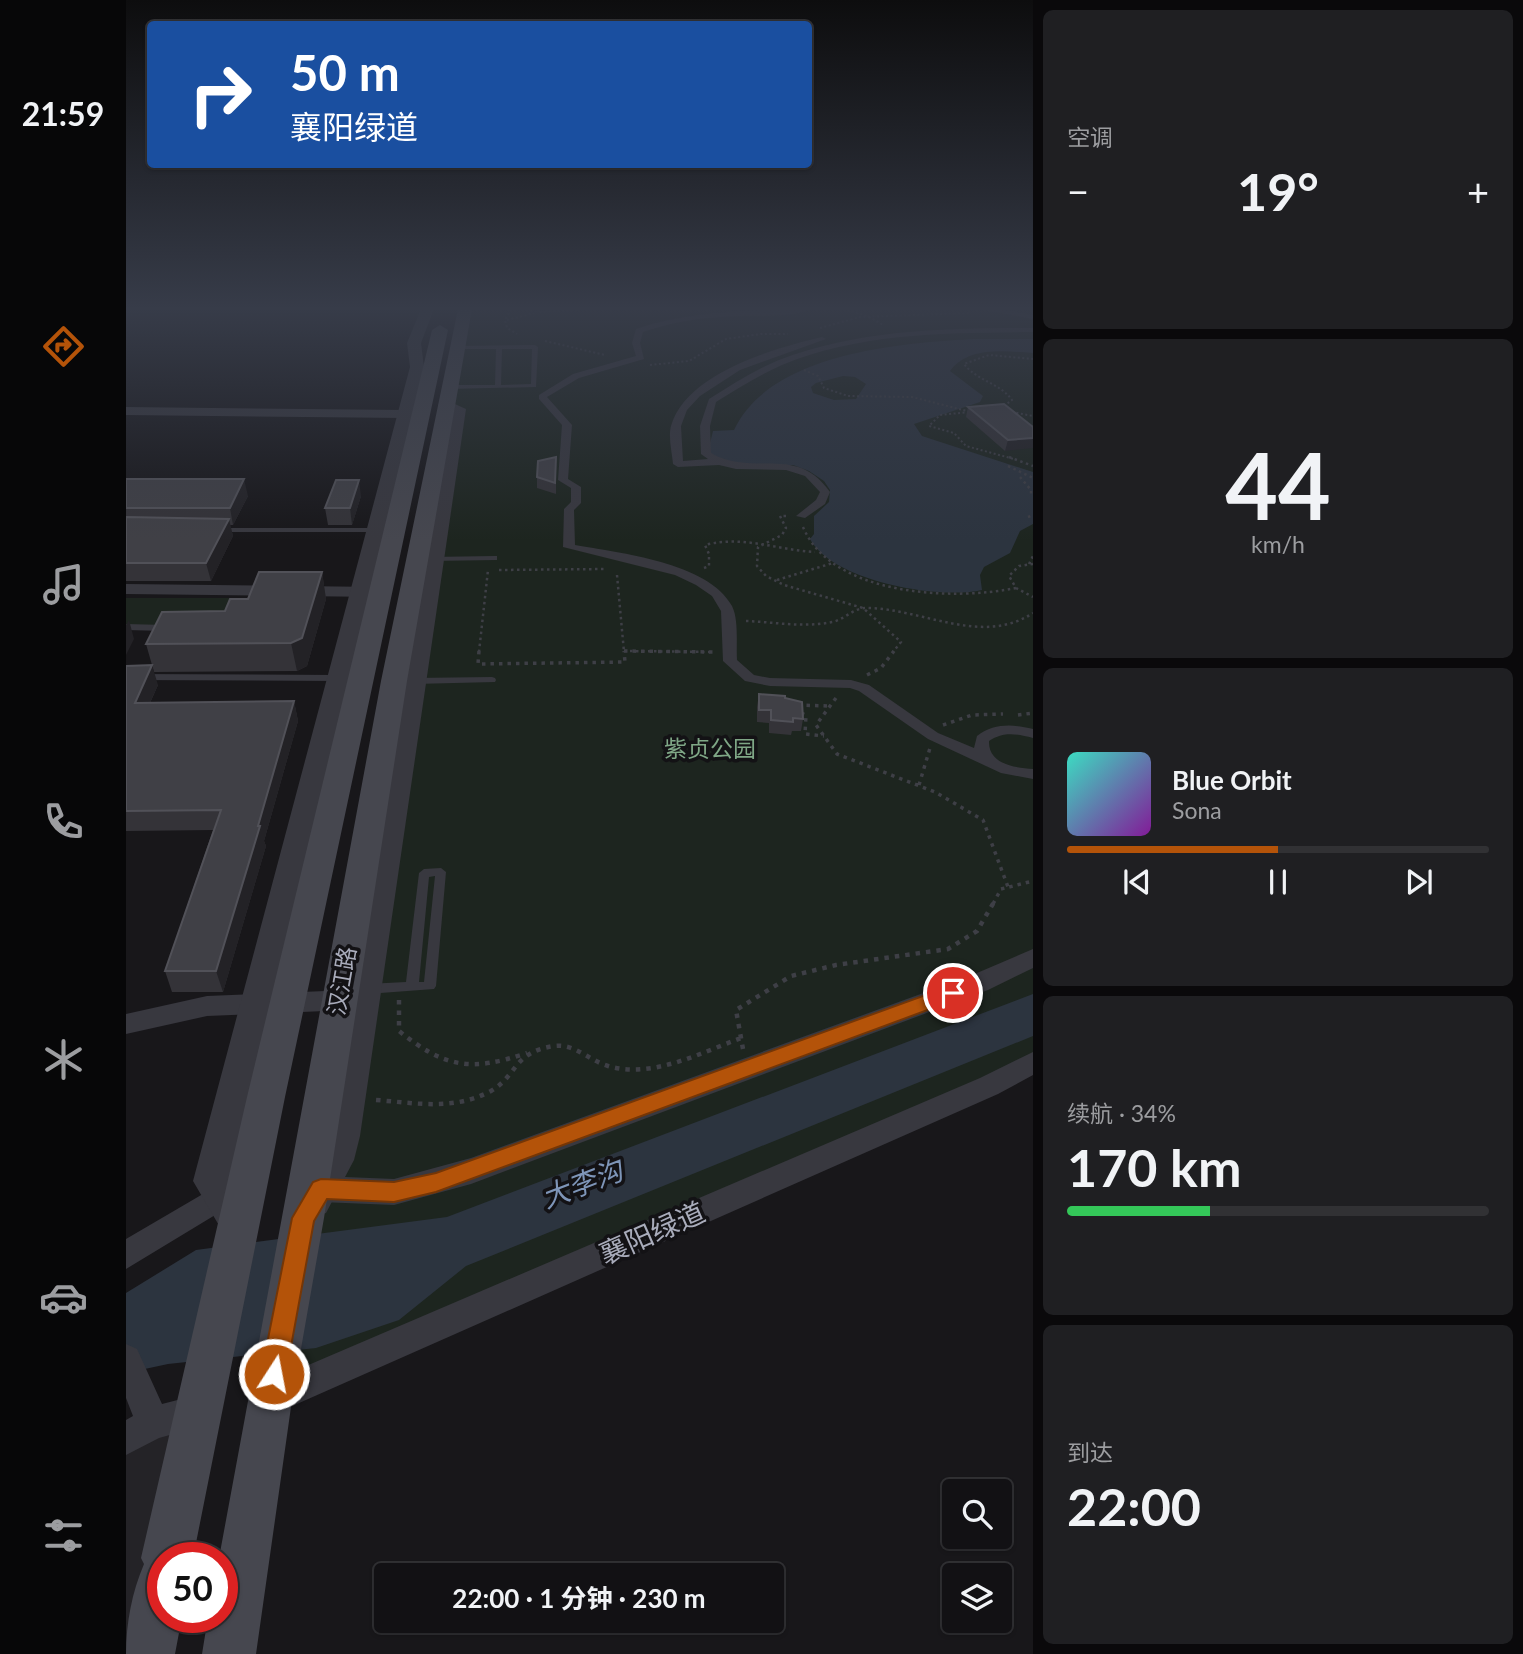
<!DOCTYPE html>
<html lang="zh">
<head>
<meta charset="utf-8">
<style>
  :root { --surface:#121114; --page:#1f1f22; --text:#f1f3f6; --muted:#9c9da0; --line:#313134; --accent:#b45309 }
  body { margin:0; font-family:Lato,"Noto Sans SC",sans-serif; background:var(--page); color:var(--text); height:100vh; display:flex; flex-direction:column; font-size:26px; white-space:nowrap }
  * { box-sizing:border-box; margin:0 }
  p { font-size:23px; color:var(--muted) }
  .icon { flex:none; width:38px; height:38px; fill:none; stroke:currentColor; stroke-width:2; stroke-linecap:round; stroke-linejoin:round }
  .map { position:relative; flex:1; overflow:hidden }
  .side { display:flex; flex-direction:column; gap:10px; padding:10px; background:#0a090b; width:490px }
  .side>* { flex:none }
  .top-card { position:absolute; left:21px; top:21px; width:665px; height:147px; border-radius:7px; box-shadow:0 2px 5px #0004,0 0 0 2px var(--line); background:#1a4fa0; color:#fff; overflow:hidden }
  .buttons { position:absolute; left:816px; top:1479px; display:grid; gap:14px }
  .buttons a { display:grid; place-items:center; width:70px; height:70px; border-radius:7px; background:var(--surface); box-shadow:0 2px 5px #0004,0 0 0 2px var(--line); font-size:35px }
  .speed { position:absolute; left:21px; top:1542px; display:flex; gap:14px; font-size:35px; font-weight:700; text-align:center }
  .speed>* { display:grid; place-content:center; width:91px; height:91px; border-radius:50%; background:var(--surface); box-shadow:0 2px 5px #0004,0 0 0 2px var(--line); line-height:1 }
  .speed .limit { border:10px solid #d22; background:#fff; color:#111 }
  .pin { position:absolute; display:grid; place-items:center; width:60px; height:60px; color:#fff; margin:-30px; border:4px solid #fff; border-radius:50%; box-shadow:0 2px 7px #0007 }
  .me { position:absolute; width:77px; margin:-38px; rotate:11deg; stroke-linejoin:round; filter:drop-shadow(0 0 5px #0008) }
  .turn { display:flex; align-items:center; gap:24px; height:147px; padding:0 28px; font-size:32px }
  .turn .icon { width:91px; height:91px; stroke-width:2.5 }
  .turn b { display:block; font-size:49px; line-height:60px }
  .big { font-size:52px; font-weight:700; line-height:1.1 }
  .side .tile { flex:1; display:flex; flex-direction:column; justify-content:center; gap:10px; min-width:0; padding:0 24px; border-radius:10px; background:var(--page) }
  .side .dial { align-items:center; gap:0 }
  .dial b { font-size:91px; line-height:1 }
  .song { display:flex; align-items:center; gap:21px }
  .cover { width:84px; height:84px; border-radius:10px; background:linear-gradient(135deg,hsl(170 70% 55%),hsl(290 70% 35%)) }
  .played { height:7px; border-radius:4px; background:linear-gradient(90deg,var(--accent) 50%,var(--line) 50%) }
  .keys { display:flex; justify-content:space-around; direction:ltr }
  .heat { display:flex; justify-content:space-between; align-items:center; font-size:38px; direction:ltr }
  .charge { height:10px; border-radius:5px; background:linear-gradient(90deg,#34c759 34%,var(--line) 0) }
  .trip { position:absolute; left:248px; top:1563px; width:410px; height:70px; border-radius:7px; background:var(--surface); box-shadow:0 2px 5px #0004,0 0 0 2px var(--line); font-weight:700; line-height:70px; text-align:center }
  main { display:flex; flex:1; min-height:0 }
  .tabs { display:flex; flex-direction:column; width:126px; justify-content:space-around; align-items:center; background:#070708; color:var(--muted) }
  .tabs .icon { width:49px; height:49px }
  .tabs .current { color:var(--accent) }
  .tabs b { font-size:32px; color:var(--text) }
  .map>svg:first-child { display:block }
  .built { fill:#242327 }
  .green { fill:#1d251f }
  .water { fill:#2c343f; fill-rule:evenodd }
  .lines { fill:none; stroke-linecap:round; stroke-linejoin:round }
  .path-far3 { stroke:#3e3f46; stroke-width:2; stroke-dasharray:2 2.5; stroke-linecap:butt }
  .path-far2 { stroke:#3e3f46; stroke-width:2.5; stroke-dasharray:2.5 3.5; stroke-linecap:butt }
  .path-far1 { stroke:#3e3f46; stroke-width:3.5; stroke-dasharray:3.5 5; stroke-linecap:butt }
  .path { stroke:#3e3f46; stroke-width:4.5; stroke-dasharray:4.5 6; stroke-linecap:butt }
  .service { fill:#38383f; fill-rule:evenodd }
  .pedestrian { fill:#38383f; fill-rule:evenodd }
  .minor { fill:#38383f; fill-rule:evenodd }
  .tertiary { fill:#38383f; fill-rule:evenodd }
  .secondary { fill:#46474f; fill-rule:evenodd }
  .wall { fill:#343338 }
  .shaded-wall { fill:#232226 }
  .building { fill:#404046; stroke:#515158; stroke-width:2 }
  .route { fill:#b45309; stroke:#753606; stroke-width:2 }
  .labels { text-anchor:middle; stroke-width:7; stroke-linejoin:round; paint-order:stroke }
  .park-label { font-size:23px; fill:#7fa786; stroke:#131215 }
  .street-label { font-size:23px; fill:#a9acbb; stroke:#131215 }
  .near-water-label { font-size:28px; font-style:italic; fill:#7e95b8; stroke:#131215 }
  .near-street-label { font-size:28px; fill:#a9acbb; stroke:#131215 }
</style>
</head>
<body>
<main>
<nav class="tabs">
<b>21:59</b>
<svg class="icon current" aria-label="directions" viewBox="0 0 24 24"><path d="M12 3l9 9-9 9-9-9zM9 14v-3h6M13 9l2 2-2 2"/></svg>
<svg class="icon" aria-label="music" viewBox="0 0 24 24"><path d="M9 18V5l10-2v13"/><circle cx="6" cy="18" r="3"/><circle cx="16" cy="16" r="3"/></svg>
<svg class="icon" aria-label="phone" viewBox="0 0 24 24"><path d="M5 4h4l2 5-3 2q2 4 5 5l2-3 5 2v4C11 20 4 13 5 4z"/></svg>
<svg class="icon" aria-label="climate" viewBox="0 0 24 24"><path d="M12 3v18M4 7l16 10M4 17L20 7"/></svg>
<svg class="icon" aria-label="car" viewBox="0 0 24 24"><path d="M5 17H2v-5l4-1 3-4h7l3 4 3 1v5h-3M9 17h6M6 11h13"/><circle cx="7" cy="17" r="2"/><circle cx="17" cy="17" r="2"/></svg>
<svg class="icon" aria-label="filters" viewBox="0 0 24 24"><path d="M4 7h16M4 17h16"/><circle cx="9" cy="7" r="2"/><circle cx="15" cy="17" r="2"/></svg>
</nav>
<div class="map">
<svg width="907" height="1654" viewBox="0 0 907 1654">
  <rect width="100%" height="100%" fill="#18171a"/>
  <path class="built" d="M71,1412l-34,146 -37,96v-216z"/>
  <path class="green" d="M339,309h568v754l-764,337z
    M0,598h111l-13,30 -98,-1z"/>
  <path class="water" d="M848,339h59v14c-28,-2 -65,-7 -83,18l33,25 -3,6 -66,22 8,12 111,36v52l-13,7 -10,22 -26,14 -4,8 2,15c-43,10 -150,-9 -172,-51l4,-5v-18l15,-14 1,-12 -6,-9 -15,-10 -16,-6h-58l-24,-10 -3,-4 5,-20 21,-1c36,-77 166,-87 240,-91zM717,376l12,1 11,7 -10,15 -22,1 -21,-7 -2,-6 5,-4z
    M907,994v42l-567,230 -67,54 -83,28 -148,16 -42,9v-80l70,-43 251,-33z"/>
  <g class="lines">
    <path class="path-far3" d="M385,309l-6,11 2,8 10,6
      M396,309l18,3 52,-3
      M717,309l25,7 15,9
      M381,320l27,-7
      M694,328l40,-11 110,-4
      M419,341l60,14
      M524,365l39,-4 37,-22 35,-5h27
      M678,370l14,6 6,12 24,8 64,1 55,14
      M878,406l8,-6c-12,-17 -35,-19 -48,-36l25,-9 44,4
      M843,412l-29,3 -11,11 25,7 12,13 48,13
      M886,412l21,4"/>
    <path class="path-far2" d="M883,457l24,9
      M882,466l25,12
      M894,477l11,13v6
      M660,516h-6l6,12 -4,7 -24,12 -1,19 9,10 18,9 79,23 38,34 -8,10
      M902,517l5,-2
      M677,527c29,69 149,74 213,61
      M903,564l4,-8
      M907,564l-14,2 -10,10 7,12 17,9
      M578,568l5,-2v-12l-4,-9c38,-10 72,5 110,7
      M373,570l108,-1
      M491,575l7,77
      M651,580l56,-17
      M620,621c28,1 58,7 86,1 12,-2 21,-14 34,-14 56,0 115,39 167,5
      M498,651l89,1
      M353,652l9,-82"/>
    <path class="path-far1" d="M353,651l-1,13 147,-2 -1,-11
      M498,651l89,1
      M741,675l14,-7 13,-17
      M710,698l-20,27 21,29 98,38 48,28 25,67
      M672,705l31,1
      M675,713l5,2 -1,19 19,2
      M892,715l15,-2
      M817,725l29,-10 31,-1
      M793,785l11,-37
      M867,904l8,-15 32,-8"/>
    <path class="path" d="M273,1000v31c46,37 72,41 128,22
      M617,1049l-7,-39 55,-34 45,-11 112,-16 29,-18 17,-29
      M250,1100c40,3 77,11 115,-9 27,-16 22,-39 63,-45 20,-3 36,15 54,20 44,13 92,-13 133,-28"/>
    <path class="service" d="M409,345l3,2 -2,40 -87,2 -3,-2 3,-2h46l1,-36h-39l-2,-1v-2zM376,349h30l-1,35 -30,1z
      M91,528h158l4,2 -4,2h-155l-4,-2z
      M368,556h3v4l-67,1 -4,-2 4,-2z
      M0,624l39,1 4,3 -4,3 -39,-1z
      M0,674l211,1 4,3 -4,3 -211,-1z
      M366,677l3,1 1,2 -1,2 -81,2 -4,-3 4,-3z
      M315,868l5,4 -10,114 -2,3 -67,5 -4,-2 -2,-3 2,-3 4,-2 39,-2 13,-109 5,-4zM309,876l-11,106h-5l10,-105z"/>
    <path class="pedestrian" d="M652,309h33c-20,9 -50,6 -71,7 -34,1 -65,5 -97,16l-3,11 4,16 -65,19 -32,19 25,28 -4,54 13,8v16l-7,7 1,35c44,8 133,17 157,61 7,14 4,38 5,54l17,15 16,3 81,2 18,5 69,48 36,15 3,-12c17,-13 36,-12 56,-7v9c-16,-4 -29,-7 -44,3 -1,23 26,27 44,28v10l-32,-6 -73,-34 -69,-48 -9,-3 -80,-2 -25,-5 -22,-20 -2,-50 -9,-15 -16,-11 -21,-10 -112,-28 1,-38 7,-7v-14l-13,-8 4,-55 -23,-26v-4l34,-21 63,-18 -4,-13 4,-14c47,-16 93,-17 142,-20z
      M853,309h20l34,6v4z
      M907,328v4c-84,1 -172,0 -251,33 -23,10 -45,24 -66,37l-6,24 1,27c43,25 85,-10 119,39l-5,12 -20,14 -9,-2 20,-16 4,-8 -15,-16 -19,-6 -50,-1 -17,-4 -41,2 -5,-3c-1,-12 -5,-27 -2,-38 15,-53 104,-78 151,-89l4,2 -86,31 -40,26 -13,14 -6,16 2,35 25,-2 -7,-5 -1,-28 9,-27c22,-14 45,-29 70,-39 81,-31 168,-32 254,-32z"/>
    <path class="minor" d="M0,407l279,3 6,4 -6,4 -279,-3z
      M0,584l253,3 8,5 -8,5 -253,-3z
      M907,949v19l-45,22 -517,194 -77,21 -73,-3 -10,-4 -4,-9 4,-9 10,-4 73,3 77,-21 499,-182z
      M223,990l9,3 3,7 -3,7 -9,3 -142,6 -81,18v-20l81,-18z
      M907,1052v23l-35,19 -717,317 -12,4 -12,-4 -4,-12 4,-12 723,-309z
      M94,1184l10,4 4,9 -4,9 -104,63v-30z
      M0,1344l11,5 25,55 35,-9 12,5 5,12 -5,12 -50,14 -33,17v-35l7,-4 -7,-18z"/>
    <path class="tertiary" d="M295,309h13l-13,34 3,24 -195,812 26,43 -5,12 -13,5 -13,-5 -31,-53 217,-814 -3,-24z
      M320,400l20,9 -106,727 -6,24 -28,53 -13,4 -13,-4 -5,-12 26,-45 5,-20 124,-725 -12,-6z"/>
    <path class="secondary" d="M332,309h14l-65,372 -83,537 -32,182 -36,254h-54l6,-37h14v-59h-3l162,-877z
      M314,325l8,5 -163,767 -92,461h-30v59h19l-7,37h-49c0,-31 6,-62 18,-90l-3,-6 106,-461 185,-767z"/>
  </g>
  <path class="wall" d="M842,407l65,20 -28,24 -39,-34z
    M430,457v37l-19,-6v-11z
    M0,479l122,17 -15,29h-3l3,11 -22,45h-85z
    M235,496l-9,29h-24l-3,-17z
    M196,572l4,27 -19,67 -10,5 -143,1 -8,-28 79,-33 23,-12z
    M0,666l32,19 -8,18 144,-2 4,20 -34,120 2,5 -43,146h-51l-7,-21 48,-141 -87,1z
    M633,694l26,4 18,21 -2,12h-9l-1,4 -22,-2v-10l-12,-1v-15z"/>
  <path class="shaded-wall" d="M907,438v10l-28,3 3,-11z
    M118,479l4,17 -15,29 -3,-17z
    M233,480l2,16 -9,29 -2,-17z
    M103,519l4,17 -22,45 -5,-18z
    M196,572l4,27 -19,67 -10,5 -6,-28z
    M3,620l5,19 -8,16v-30z
    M26,665l6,20 -17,37 -6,-19z
    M168,701l4,20 -34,120 2,5 -43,146 -7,-21z"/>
  <path class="building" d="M878,404l29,23v11l-25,2 -40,-33z
    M430,457l-1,26 -18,-6 1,-16z
    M0,479h118l-14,29h-104z
    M210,480h23l-9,28h-25z
    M0,517l103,2 -23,44h-80z
    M133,572h63l-20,66 -11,5 -145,1 16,-32 63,-1 5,-12h18z
    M26,665l-17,38 159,-2 -36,125h2l-44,145h-51l56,-161 -95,1v-145z
    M633,694l26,2v2l17,4 1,17 -10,-1v4l-22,-2v-10h-12z"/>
  <linearGradient id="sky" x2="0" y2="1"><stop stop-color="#0d0d0e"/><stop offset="0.57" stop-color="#373c49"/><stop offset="1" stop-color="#373c49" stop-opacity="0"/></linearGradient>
  <rect width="907" height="541" fill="url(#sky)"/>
  <path class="route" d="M827,985l7,3 3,5 -3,5 -524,194 -42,10 -67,-3 -13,22 -28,153 -4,8 -8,4 -9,-4 -4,-8 31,-156 21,-36 8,-3 73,3 42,-9z"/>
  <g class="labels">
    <g class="park-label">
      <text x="584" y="757">紫贞公园</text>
    </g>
    <g class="street-label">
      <text transform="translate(216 981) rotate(-80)" y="8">汉江路</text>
    </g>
    <g class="near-water-label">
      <text transform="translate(456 1184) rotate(-21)" y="10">大李沟</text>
    </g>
    <g class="near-street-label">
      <text transform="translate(526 1233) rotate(-24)" y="10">襄阳绿道</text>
    </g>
  </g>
</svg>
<div class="buttons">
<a><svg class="icon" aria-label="search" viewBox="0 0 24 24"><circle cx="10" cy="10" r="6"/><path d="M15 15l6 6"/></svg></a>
<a><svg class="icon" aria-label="layers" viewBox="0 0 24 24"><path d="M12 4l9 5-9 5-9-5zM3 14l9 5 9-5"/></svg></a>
</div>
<div class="speed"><div class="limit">50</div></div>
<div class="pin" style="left:827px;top:993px;background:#d93025"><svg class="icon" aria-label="arrive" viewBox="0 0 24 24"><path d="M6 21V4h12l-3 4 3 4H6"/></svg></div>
<svg class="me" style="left:148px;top:1374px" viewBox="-20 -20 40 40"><circle r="17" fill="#b45309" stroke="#fff" stroke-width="3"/><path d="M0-11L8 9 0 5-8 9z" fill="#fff"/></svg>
<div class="trip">22:00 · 1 分钟 · 230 m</div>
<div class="top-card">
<div class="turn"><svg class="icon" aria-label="right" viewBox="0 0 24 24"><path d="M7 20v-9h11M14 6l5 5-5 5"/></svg><div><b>50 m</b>襄阳绿道</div></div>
</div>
</div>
<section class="side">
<div class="tile"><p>空调</p>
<div class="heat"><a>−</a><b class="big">19°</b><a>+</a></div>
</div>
<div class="tile dial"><b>44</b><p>km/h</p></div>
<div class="tile">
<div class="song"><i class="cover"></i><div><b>Blue Orbit</b><p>Sona</p></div></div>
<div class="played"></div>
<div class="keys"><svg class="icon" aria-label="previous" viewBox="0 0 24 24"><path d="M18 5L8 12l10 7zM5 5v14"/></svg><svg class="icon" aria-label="pause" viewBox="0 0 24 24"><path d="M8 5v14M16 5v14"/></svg><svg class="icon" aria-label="next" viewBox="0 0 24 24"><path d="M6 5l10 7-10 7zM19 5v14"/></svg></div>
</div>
<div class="tile"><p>续航 · 34%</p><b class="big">170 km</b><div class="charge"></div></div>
<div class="tile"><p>到达</p><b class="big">22:00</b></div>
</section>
</main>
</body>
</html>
